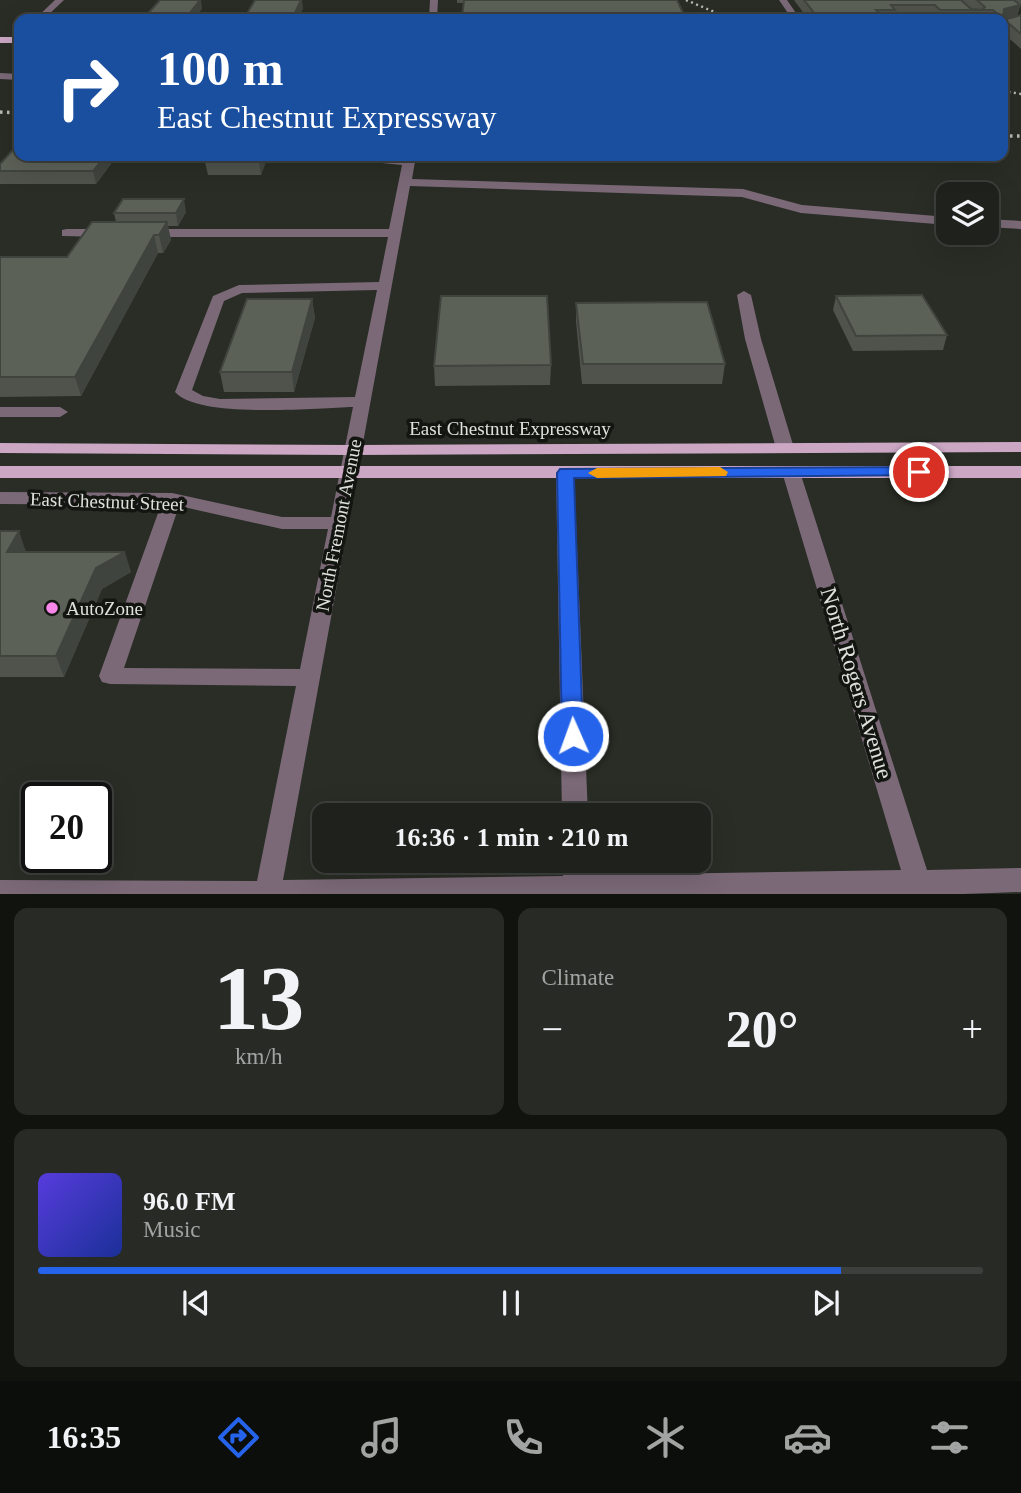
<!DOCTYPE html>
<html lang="en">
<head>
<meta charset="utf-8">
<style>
  :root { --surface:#1f221c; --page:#272a25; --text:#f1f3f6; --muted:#a1a4a3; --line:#3c3f3b; --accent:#2563eb }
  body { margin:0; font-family:Georgia,serif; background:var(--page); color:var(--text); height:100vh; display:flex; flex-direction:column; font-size:26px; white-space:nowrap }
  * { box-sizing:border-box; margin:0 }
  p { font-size:23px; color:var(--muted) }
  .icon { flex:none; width:38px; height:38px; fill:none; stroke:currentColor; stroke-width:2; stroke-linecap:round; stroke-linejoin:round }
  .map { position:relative; height:894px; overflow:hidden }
  .side { display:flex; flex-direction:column; gap:14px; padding:14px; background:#11130f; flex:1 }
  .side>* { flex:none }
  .banner { position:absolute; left:14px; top:14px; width:994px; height:147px; border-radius:14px; box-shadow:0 7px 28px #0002,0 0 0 2px var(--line); background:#1a4fa0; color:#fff; overflow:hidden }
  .tools { position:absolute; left:936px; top:182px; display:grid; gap:14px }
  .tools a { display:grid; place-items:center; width:63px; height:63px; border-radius:14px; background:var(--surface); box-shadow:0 7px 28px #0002,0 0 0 2px var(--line); font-size:35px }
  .speed { position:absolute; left:21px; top:782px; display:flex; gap:14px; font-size:35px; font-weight:700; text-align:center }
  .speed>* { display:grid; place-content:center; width:91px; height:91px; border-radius:50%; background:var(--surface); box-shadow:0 7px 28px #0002,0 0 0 2px var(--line); line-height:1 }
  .speed .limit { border:4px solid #111; border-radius:10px; background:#fff; color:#111 }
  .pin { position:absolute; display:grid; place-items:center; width:60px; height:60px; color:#fff; margin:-30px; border:4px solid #fff; border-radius:50%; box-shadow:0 2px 7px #0007 }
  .me { position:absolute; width:77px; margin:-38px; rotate:358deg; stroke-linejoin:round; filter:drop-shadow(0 0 5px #0008) }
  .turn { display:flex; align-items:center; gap:24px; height:147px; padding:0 28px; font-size:32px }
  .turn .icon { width:91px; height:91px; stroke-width:2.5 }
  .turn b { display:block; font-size:49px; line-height:60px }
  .big { font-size:52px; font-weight:700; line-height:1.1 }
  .side .card { flex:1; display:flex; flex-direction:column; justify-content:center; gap:10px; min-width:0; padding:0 24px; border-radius:14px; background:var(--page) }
  .side .dial { align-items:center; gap:0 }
  .dial b { font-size:91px; line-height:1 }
  .song { display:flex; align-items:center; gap:21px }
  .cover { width:84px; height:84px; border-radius:10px; background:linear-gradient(135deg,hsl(250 70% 55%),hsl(230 70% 35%)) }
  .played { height:7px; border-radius:4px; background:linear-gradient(90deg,var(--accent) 85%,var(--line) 85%) }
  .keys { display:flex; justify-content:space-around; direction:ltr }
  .heat { display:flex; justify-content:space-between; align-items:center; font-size:38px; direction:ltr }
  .side .tiles { flex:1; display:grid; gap:14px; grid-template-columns:1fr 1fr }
  .card:last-child { grid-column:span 2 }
  .trip { position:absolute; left:312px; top:803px; width:399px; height:70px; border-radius:14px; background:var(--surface); box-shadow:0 7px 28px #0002,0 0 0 2px var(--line); font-weight:700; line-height:70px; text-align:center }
  .dock { display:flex; height:112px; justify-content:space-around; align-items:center; background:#0c0e0b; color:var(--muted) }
  .dock .icon { width:49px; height:49px }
  .dock .on { color:var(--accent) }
  .dock b { font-size:32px; color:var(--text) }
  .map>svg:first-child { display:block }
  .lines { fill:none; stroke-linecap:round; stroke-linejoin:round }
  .minor { fill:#7b6978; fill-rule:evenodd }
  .major { fill:#cba7c4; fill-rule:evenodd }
  .rail-far1 { stroke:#babdb7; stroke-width:2.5; stroke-dasharray:2 3.5; stroke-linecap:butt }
  .rail { stroke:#babdb7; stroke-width:3.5; stroke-dasharray:2.5 4.5; stroke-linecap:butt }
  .wall { fill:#4f534c }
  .shaded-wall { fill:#40443e }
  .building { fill:#5c6158; stroke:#40443e; stroke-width:2 }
  .route { fill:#2563eb; stroke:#184099; stroke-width:2 }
  .slow { fill:#f59e0b }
  .poi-dot { fill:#f987e9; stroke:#131511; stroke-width:2.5 }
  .labels { text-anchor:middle; stroke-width:7; stroke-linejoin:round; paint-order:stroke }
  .street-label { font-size:19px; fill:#dfe1dc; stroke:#131511 }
  .poi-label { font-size:19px; fill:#dfe1dc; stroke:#131511; text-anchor:start }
  .near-street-label { font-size:23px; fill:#dfe1dc; stroke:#131511 }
</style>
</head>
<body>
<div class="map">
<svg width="1021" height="895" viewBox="0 0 1021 895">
  <rect width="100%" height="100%" fill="#292d25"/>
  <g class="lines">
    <path class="minor" d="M55,0h9l-20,19h-9z
      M430,0h8l-1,19h-8z
      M779,0h8l13,19h-8z
      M0,73l19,1v6l-19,-1z
      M336,156l68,2v-2h12l-4,23 331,10 59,16 146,12v8l-147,-12 -59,-16 -332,-11 -127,694 280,-4v-15h26l1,14 311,-5 -119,-398 9,-6 9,6 127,398 94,-2v24l-86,3h-935v-15l257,1 39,-195 -186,-2 -8,-2 -3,-6 62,-171 -161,-1v-12l172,1 110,24h49l22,-110c-37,1 -155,12 -178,-15l38,-96 26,-11 140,-3 9,-45h-241l-7,-4 7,-4h242l13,-64 -60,-6zM377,290l-22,107 -135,2 -17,-3 -11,-6 32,-89 18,-8zM179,506l103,23h46l-28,140 -176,-1z
      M987,219l34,2v8l-34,-2z
      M67,229h42l7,4 -7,4 -47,-1v-6z
      M744,291l7,4 10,44 33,109 -3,4 -6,1 -9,-5 -31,-109 -8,-44z
      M0,407h60l8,5 -8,5h-60z
      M565,467l9,6 14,343h-26l-6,-343z"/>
    <path class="major" d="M0,37h19v6h-19z
      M1021,442v10l-669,3 -352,-2v-10l352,2z
      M0,466h1021v12h-1021z"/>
    <path class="rail-far1" d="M686,0l45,19
      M1003,91l18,3"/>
    <path class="rail" d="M0,112l19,1
      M1003,136h18"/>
  </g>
  <path class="wall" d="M457,0h220l-220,3z
    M794,0h167l10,9 -9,-9h59v7l-1,-1 -3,10 4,-1v34l-18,-16v-14h-68l-2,-2h-40v2h-85z
    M303,8l-5,11h-53v-2z
    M19,156h90l2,8 -15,20h-96v-20z
    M268,156l-7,19h-53l-3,-13z
    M186,212l-8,14h-10l3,14 -8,13h-5l-77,143 -81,1v-140h67l49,-35 -2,-9z
    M836,296l111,39 -4,15 -90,1 -20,-41z
    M312,299l3,19 -21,74h-70l-4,-20z
    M576,303l149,61 -3,20h-140l-6,-62z
    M551,365l-1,20 -115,1 -1,-20z
    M0,531l26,21 105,20 -29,17 -38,88h-64z"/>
  <path class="shaded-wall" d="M200,0h1l1,9 -8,10h-9z
    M301,0h1l1,8 -5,11h-5v-2z
    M1020,5l-3,12 -12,3 -3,-2 2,-9z
    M105,156h4l2,8 -15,20 -3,-13z
    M261,156h7l-7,19 -2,-13z
    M184,199l2,13 -8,14 -2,-13z
    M167,222l4,18 -8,13 -4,-18z
    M154,235l4,18 -77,143 -6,-19z
    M312,299l3,19 -21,74 -2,-20z
    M19,531l7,21h-19z
    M125,552l6,20 -29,17 -38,88 -8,-21 40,-88z"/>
  <path class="building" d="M160,0h40l-15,19h-42z
    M255,0h46l-8,17h-48z
    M464,0h213l9,19h-224z
    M804,0h157l10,9 11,1 3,-3 -8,-7h37l6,5 -16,4 -1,8 4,2 14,-4v19l-28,-24h-53l-5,-5h-44l4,5h-19l10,9h-67z
    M12,151h7v5h86l-12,15h-93v-7z
    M209,156h52l-2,6h-54z
    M123,199h61l-8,14h-62z
    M92,222h75l-8,13h-5l-79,142h-75v-120h67z
    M922,295l25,40 -91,1 -20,-40z
    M441,296h106l4,69 -117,1z
    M247,299h65l-20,73h-72z
    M707,302l18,62h-142l-7,-61z
    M0,531h19l-12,21h118l-29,16 -40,88h-56z"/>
  <path class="route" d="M919,467l8,5 -2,3 -351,3 9,258 -3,6 -7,3 -8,-3 -3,-6 -5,-263 3,-4z"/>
  <path class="slow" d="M720,467l8,5 -2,4 -129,2 -9,-5 9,-5z"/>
  <circle class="poi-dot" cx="52" cy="608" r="7"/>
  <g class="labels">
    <g class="street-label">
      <text x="510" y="435">East Chestnut Expressway</text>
      <text transform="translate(107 501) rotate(2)" y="7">East Chestnut Street</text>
      <text transform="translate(338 525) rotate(-79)" y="7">North Fremont Avenue</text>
    </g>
    <g class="poi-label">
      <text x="66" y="615">AutoZone</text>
    </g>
    <g class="near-street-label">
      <text transform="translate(857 683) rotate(73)" y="8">North Rogers Avenue</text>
    </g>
  </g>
</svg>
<div class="tools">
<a><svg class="icon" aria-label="layers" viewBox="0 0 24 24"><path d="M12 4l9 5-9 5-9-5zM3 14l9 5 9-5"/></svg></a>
</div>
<div class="speed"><div class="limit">20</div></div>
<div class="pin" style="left:919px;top:472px;background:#d93025"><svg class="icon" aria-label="arrive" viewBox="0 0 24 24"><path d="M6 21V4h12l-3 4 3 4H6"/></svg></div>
<svg class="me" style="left:573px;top:736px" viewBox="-20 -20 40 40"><circle r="17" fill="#2563eb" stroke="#fff" stroke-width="3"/><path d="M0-11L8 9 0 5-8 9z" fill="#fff"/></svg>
<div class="trip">16:36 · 1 min · 210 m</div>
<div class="banner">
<div class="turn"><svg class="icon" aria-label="right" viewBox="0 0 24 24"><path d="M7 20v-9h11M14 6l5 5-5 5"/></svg><div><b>100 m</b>East Chestnut Expressway</div></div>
</div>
</div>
<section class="side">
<div class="tiles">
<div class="card dial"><b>13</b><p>km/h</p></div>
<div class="card"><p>Climate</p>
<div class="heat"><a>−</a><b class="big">20°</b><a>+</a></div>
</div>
<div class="card">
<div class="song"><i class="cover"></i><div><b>96.0 FM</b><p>Music</p></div></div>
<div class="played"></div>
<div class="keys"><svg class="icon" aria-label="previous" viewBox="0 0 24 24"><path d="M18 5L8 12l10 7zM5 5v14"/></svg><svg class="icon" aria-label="pause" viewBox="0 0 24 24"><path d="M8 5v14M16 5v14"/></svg><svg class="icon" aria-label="next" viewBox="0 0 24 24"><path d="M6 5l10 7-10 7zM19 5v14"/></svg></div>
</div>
</div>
</section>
<nav class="dock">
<b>16:35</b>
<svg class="icon on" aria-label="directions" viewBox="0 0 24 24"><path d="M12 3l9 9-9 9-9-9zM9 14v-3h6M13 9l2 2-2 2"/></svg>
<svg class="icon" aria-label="music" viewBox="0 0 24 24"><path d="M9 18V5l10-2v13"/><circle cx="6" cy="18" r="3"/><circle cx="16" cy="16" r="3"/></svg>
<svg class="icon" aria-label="phone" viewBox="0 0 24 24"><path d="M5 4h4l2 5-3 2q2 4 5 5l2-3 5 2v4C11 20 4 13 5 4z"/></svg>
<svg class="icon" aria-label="climate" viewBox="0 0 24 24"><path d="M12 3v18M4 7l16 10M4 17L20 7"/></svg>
<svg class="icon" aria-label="car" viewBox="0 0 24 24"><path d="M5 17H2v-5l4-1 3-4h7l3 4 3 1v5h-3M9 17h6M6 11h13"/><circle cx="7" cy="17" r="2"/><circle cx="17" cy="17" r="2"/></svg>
<svg class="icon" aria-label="filters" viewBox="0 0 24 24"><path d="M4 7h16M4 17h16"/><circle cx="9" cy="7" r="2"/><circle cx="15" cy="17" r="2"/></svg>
</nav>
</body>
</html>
